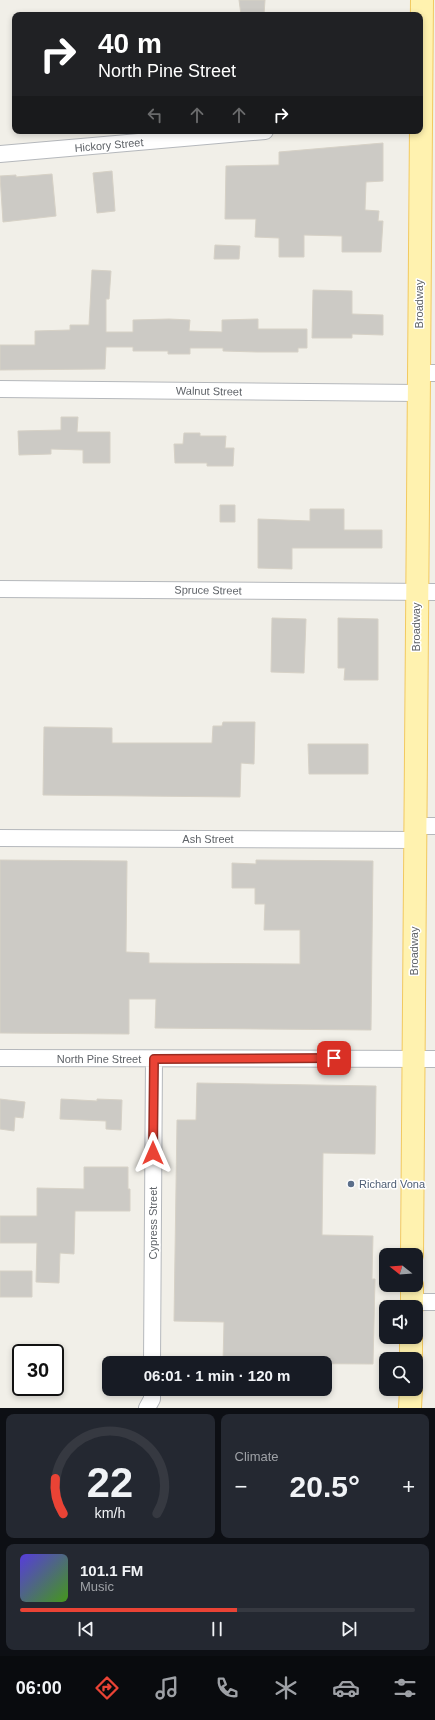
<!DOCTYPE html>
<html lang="en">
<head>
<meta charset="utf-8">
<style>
  :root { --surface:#171b24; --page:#242831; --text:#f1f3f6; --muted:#9ea1a6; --line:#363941; --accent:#ea4335 }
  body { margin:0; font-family:Arial,sans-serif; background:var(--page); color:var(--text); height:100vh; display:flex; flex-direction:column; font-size:15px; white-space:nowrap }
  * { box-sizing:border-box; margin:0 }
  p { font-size:13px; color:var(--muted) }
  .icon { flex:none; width:22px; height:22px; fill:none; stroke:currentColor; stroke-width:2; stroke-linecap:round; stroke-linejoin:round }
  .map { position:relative; height:1408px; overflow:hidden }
  .details { display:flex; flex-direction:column; gap:6px; padding:6px; background:#0d0f14; flex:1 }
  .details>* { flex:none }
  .top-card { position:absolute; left:12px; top:12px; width:411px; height:122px; border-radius:8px; box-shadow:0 2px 6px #0003; background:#202124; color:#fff; overflow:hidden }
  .needle { width:26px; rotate:287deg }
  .buttons { position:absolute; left:379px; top:1248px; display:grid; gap:8px }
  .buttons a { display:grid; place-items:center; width:44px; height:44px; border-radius:8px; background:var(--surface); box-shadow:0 2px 6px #0003; font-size:20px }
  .speed { position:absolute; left:12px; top:1344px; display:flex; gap:8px; font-size:20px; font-weight:700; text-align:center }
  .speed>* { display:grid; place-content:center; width:52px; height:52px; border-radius:50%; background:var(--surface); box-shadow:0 2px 6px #0003; line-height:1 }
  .speed .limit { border:2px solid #111; border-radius:6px; background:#fff; color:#111 }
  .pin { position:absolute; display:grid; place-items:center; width:34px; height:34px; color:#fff; margin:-17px; border-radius:8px; box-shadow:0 2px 6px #0006 }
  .me { position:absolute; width:44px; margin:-22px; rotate:0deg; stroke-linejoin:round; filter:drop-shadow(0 0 3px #0008) }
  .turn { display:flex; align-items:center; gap:14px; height:84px; padding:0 20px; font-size:18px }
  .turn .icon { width:52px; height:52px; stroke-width:2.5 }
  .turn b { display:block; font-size:28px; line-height:34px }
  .lanes { display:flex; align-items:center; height:38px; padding:0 20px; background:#0003; justify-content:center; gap:20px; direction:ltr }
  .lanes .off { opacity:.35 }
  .big { font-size:30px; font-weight:700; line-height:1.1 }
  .details .card { flex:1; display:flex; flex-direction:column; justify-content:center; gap:6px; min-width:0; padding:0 14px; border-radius:8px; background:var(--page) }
  .details .dial { align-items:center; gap:0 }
  .dial svg { height:104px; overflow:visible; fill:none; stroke:var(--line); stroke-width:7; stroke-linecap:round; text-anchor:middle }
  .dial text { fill:var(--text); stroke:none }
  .song { display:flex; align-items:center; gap:12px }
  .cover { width:48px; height:48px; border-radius:6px; background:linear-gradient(135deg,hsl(250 70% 55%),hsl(100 70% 35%)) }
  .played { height:4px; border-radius:2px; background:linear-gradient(90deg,var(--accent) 55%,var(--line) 55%) }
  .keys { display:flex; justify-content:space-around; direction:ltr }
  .heat { display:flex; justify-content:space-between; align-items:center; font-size:22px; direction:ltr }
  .details .tiles { flex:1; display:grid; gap:6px; grid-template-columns:1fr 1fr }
  .card:last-child { grid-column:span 2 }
  .trip { position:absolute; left:102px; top:1356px; width:230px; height:40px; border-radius:8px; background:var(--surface); box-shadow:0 2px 6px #0003; font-weight:700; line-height:40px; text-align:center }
  .tabs { display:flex; height:64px; justify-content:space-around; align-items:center; background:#090b0e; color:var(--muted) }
  .tabs .icon { width:28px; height:28px }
  .tabs .current { color:var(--accent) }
  .tabs b { font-size:18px; color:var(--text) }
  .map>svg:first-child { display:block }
  .building { fill:#cccac5; stroke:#d6d1c6 }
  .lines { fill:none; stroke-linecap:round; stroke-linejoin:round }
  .street-casing { stroke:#b5b8bc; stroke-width:18 }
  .primary-casing { stroke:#f2c960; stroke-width:24 }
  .street { stroke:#fff; stroke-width:16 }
  .primary { stroke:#fff2af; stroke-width:22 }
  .route-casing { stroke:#982c22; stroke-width:10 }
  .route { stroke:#ea4335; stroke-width:7 }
  .service-dot { fill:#5c6f8a; stroke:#fff; stroke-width:1.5 }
  .labels { text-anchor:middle; stroke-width:3; stroke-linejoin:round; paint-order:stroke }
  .street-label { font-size:11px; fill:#5f6368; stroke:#fff }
  .service-label { font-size:11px; fill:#4e5e75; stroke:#fff; text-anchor:start }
</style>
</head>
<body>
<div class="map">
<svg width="435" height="1408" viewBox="0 0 435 1408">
  <rect width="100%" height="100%" fill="#f1efe8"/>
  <path class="building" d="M239,0h26l-1,15h-23z
    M383,143v38l-17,1 -1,28 14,1 -1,10h5l-2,31h-39v-16l-38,-1v22h-25v-19l-24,-1 1,-18h-31l1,-53 53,-1v-13z
    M112,171l3,40 -18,2 -4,-40z
    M52,174l4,42 -53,6 -3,-46 16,-1v2z
    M215,245l25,1 -1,13h-25z
    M92,270l19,1 -2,28h-3v33h27v-12l36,-1 21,1 -1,11 33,1v-12l36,-1v10h49v19h-9v4h-41l-34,-1v-3h-33v6h-22v-3h-35v-4h-27l-1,22 -105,1v-25h35v-14l35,-1v-5h19z
    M313,290l39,1v23l31,1v20l-31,-1v4h-40z
    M61,417h17l-1,15h33v31h-27v-13l-32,-1v5l-32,1 -1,-24 43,-1z
    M184,433h16v3h26l-1,12h9l-1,18h-26v-3h-32l-1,-19h9z
    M220,505h15v17h-15z
    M310,509h34v21h38v18h-90v21l-34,-1v-49l52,2z
    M272,618l34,1 -2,54 -33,-1z
    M338,618l40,1v61h-34l1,-12h-7z
    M223,722h32l-1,42 -13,-1 -1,34 -197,-2 1,-68 68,1v15h100l1,-17h9z
    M308,744h60v30h-59z
    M0,860l127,1 -1,91 23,1v10l151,1v-34h-36l1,-26h-10v-16h-23v-25l24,1v-4l117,1 -2,169 -216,-2 1,-29h-27v35l-129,-1z
    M197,1083l179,3 -1,68 -52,-1 -1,82 51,1 -1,43h3l-2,85 -150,-1 1,-41 -50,-1 3,-201h19z
    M0,1099l25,3 -2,16 -8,-1 -1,14 -14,-2z
    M61,1099l36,2v-2l25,1 -1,30 -15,-1v-8l-46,-2z
    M84,1167h44v22h2v22h-55l-1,43 -14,-1 -1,30 -23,-1 1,-39h-37v-27h37v-28l47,1z
    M0,1271h32v26h-32z"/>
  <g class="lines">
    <g class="street-casing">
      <path id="street" d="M0,154l265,-23
        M419,373h16
        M0,389l419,4
        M0,589l435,3
        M415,826h20
        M0,838l415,2
        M0,1058l435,1
        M412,1302h23
        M152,1363l2,-304
        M147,1408l5,-9v-10"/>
    </g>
    <g class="primary-casing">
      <path id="primary" d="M412,1255l10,-1255
        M412,1307v-22
        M411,1359v-22
        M410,1408l1,-19"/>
    </g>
    <use href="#street" class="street"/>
    <use href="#primary" class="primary"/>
  </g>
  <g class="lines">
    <g class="route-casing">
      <path id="route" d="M153,1153l1,-94 180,-1"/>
    </g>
    <use href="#route" class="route"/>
  </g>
  <circle class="service-dot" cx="351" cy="1184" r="4"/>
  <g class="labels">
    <g class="street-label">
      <text transform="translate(109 145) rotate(-5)" y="4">Hickory Street</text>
      <text transform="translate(419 304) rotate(-90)" y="4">Broadway</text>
      <text transform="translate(209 391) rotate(1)" y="4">Walnut Street</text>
      <text transform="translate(208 590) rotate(1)" y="4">Spruce Street</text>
      <text transform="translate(416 627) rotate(-90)" y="4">Broadway</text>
      <text x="208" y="843">Ash Street</text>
      <text transform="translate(414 951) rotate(-90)" y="4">Broadway</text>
      <text x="99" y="1063">North Pine Street</text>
      <text transform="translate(153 1223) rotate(-90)" y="4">Cypress Street</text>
    </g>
    <g class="service-label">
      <text x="359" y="1188">Richard Vona</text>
    </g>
  </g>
</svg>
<div class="buttons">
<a><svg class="needle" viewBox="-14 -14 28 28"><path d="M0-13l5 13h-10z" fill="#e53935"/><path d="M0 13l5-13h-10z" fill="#9ea1a6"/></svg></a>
<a><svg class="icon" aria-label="sound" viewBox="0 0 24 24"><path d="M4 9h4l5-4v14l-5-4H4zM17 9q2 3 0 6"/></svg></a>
<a><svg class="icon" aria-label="search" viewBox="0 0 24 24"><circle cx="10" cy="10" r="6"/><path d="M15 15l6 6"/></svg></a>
</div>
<div class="speed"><div class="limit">30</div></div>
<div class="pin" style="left:334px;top:1058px;background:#d93025"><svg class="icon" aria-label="arrive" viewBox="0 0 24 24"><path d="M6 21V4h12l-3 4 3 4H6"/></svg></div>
<svg class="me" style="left:153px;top:1153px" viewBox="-20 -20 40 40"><path d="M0-17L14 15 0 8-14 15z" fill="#ea4335" stroke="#fff" stroke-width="4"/></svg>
<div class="trip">06:01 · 1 min · 120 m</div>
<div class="top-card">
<div class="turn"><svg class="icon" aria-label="right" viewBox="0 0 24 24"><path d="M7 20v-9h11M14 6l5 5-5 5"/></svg><div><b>40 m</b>North Pine Street</div></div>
<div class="lanes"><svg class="icon off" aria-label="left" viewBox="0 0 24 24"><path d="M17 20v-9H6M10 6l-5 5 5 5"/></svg><svg class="icon off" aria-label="ahead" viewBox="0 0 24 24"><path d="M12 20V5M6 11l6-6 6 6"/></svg><svg class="icon off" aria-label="ahead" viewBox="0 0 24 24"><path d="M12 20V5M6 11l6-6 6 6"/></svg><svg class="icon" aria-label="right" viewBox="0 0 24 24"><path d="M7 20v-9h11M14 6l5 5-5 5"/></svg></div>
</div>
</div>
<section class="details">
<div class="tiles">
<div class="card dial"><svg viewBox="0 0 100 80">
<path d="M14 69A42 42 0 1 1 86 69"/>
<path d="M14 69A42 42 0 0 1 8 42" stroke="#ea4335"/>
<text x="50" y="56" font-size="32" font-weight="700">22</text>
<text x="50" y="72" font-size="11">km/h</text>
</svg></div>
<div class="card"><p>Climate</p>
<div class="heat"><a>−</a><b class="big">20.5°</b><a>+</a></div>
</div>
<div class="card">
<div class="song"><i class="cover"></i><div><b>101.1 FM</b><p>Music</p></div></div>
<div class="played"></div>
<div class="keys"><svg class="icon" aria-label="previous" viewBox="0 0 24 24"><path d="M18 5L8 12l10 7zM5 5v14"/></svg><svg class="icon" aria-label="pause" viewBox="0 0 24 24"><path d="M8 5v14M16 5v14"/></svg><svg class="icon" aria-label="next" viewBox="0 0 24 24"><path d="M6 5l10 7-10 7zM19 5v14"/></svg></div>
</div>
</div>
</section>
<nav class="tabs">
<b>06:00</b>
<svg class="icon current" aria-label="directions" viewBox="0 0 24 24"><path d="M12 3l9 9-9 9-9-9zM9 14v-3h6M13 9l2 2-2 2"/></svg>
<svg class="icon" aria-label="music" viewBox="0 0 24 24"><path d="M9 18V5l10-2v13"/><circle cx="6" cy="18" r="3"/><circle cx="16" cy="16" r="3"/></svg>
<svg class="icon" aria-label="phone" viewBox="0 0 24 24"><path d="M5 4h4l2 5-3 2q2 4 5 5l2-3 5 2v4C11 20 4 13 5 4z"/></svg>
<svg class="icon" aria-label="climate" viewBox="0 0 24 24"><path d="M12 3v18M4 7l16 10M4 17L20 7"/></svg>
<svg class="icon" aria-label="car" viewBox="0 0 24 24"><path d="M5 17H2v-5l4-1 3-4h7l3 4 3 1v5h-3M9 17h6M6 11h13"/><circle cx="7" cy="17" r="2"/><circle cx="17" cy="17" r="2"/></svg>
<svg class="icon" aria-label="filters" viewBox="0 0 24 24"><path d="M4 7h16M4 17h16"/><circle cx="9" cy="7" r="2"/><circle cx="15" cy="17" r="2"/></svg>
</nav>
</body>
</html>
